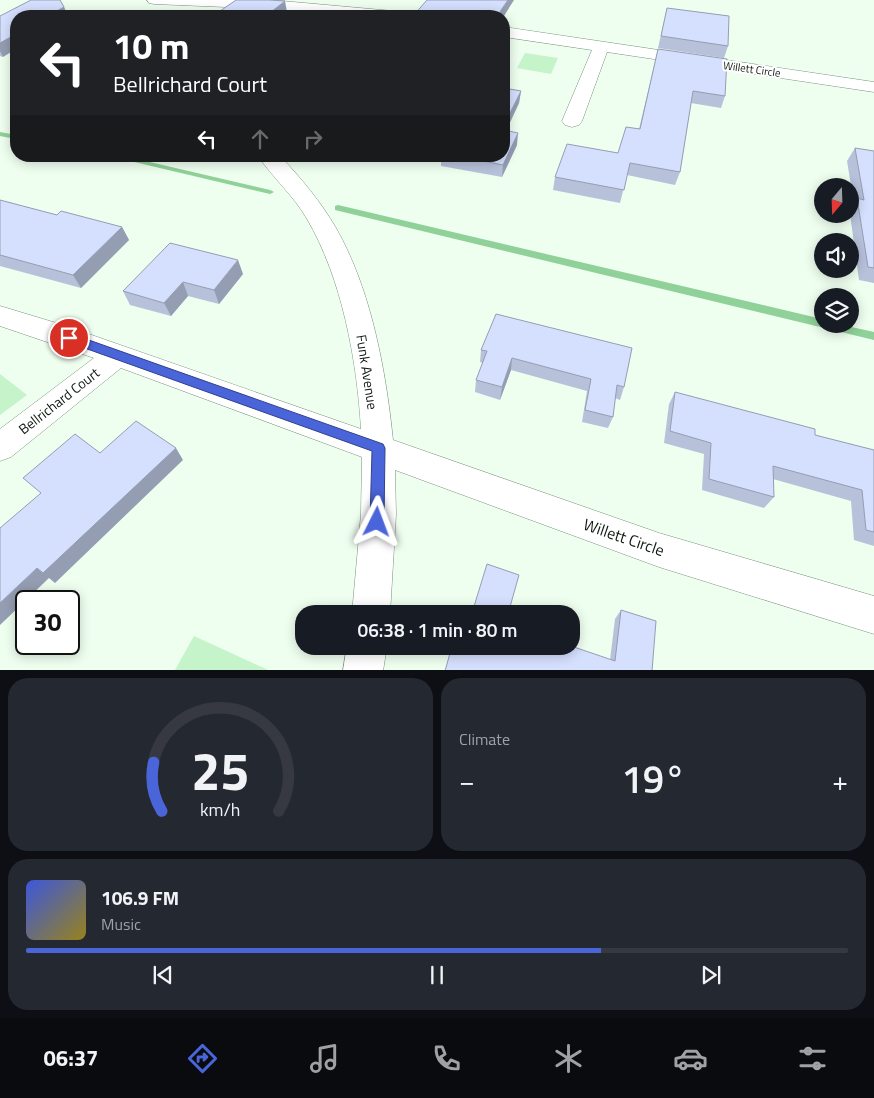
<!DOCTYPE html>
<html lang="en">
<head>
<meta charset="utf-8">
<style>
  :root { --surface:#171b24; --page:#242831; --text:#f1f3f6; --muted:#9ea1a6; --line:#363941; --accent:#4a65d9 }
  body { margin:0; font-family:"Titillium Web",sans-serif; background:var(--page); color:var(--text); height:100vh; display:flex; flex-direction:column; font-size:19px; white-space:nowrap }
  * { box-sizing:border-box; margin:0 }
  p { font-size:16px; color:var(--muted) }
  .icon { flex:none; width:28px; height:28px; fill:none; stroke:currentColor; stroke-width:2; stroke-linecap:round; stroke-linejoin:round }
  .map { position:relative; height:670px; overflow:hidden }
  .details { display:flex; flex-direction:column; gap:8px; padding:8px; background:#0d0f14; flex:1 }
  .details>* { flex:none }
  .guide { position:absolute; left:10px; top:10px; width:500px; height:152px; border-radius:20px; box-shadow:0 2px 12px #0003; background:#202124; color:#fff; overflow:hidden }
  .needle { width:32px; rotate:199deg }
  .controls { position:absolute; left:814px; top:178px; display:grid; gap:10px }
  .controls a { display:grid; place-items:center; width:45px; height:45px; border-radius:50%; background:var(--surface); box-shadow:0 2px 12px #0003; font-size:25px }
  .speed { position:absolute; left:15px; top:590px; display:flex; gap:10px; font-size:25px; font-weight:700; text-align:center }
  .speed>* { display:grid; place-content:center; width:65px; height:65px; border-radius:50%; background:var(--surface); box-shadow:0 2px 12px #0003; line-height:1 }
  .speed .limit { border:2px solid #111; border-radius:8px; background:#fff; color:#111 }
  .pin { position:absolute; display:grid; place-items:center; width:42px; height:42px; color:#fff; margin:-21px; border:2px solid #fff; border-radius:50%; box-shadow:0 1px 5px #0007 }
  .me { position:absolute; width:55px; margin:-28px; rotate:3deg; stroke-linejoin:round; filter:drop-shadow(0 0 4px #0008) }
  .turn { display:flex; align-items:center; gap:18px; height:105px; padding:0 20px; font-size:22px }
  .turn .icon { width:65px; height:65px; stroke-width:2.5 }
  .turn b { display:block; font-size:35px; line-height:42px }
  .lanes { display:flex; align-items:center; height:48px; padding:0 20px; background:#0003; justify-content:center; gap:25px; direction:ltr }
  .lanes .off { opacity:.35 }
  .big { font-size:38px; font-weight:600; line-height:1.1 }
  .details .tile { flex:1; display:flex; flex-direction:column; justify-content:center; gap:8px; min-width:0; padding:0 18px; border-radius:20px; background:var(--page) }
  .details .dial { align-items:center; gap:0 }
  .dial svg { height:130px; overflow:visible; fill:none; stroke:var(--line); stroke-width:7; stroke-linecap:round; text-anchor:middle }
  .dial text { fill:var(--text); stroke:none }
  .song { display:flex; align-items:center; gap:15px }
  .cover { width:60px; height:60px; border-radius:8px; background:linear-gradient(135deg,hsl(230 70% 55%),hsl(50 70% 35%)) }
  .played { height:5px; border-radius:2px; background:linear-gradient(90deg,var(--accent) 70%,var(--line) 70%) }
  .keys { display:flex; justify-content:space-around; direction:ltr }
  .heat { display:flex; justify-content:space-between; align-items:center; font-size:28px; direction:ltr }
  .details .tiles { flex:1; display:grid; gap:8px; grid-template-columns:1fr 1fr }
  .tile:last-child { grid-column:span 2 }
  .trip { position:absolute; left:295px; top:605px; width:285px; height:50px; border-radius:20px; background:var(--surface); box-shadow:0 2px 12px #0003; font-weight:600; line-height:50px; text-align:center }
  .tabs { display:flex; height:80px; justify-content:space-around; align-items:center; background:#090b0e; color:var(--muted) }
  .tabs .icon { width:35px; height:35px }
  .tabs .active { color:var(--accent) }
  .tabs b { font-size:22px; color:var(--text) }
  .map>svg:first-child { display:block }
  .green { fill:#c5f3ca }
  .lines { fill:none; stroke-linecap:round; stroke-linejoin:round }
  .stream { fill:#8fd198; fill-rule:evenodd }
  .minor-casing { stroke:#7a927d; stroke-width:1 }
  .minor { fill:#fff; fill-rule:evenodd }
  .wall { fill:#b7c1da }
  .shaded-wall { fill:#959db2 }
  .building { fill:#d5e0fe; stroke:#959db2 }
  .route { fill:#4a65d9; stroke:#30428d }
  .labels { text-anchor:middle; stroke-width:4; stroke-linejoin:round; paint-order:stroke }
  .far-street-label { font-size:11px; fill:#0e170f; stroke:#fff }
  .street-label { font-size:14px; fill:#0e170f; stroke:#fff }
  .near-street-label { font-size:16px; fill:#0e170f; stroke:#fff }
</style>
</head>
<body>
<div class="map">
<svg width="874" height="671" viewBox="0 0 874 671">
  <rect width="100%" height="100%" fill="#eefeef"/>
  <path class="green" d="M525,53l33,5 -7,16 -34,-6z
    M0,374l27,21 -27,20z
    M194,636l74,34h-93z"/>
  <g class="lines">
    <path class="stream" d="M0,132l16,3v4l-16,-3z
      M109,156h15l146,34 4,2 -4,2z
      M338,205l484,114v5h16l36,8v8l-539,-130v-4z"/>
    <g class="minor-casing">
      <path id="minor" d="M147,0h124l122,11 5,2 3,3h-43l-84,-7 -120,-5 -5,-1z
        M504,27l370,55v10l-267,-40 -25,69 -3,4 -7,2 -7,-2 -3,-4 30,-71 -88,-13z
        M258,156h22c21,22 41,46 56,72 35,61 50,143 57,212l266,93 215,63v38l-215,-67 -264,-97 1,44 -6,100h-38l9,-100 1,-57 -241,-89 -110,89 -11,4v-32l94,-71 -94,-32v-20l63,19 298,104c-4,-68 -19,-151 -54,-210 -13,-23 -34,-41 -49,-63z
        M347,646h40l-4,25h-40z"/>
    </g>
    <use href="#minor" class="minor"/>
  </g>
  <path class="wall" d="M64,7l4,9h-52l-13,41 -3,-1v-40z
    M667,8l61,38 -4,12 -66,-10z
    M658,49l67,47 -4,12 -30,-5 -11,69 -5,13 -48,-10 -7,28 -67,-13 2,-13 63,-24 21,-24z
    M504,88l17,3 -2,12 -13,28 11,14 -15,32 -61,-11v-10h63z
    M855,148l19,3v132l-15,-3 -9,-66v-4l4,-6 -7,-43z
    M0,200l57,15 65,12 7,13 -48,48 -81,-22z
    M243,274l-24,30 -31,-8 -17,20 -41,-11 -7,-14z
    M481,350l143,37 -4,13 -5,-2 -2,19 -5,11 -26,-6 5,-31 -76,-21 -11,30 -25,-8 1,-12 7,-17 -3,-1z
    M675,392l140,43 59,15v96l-20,-6 -3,-39 -78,-22 1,18 -10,11 -62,-18 2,-36 -40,-11 5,-39z
    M621,610l31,61 -42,-11 5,-41z"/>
  <path class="shaded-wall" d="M508,0h6l-10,16h-7z
    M285,1l2,11 -5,4h-16z
    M64,7l4,9h-20z
    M16,34v15l-13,8 -3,-6v-8z
    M521,91l-2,12 -15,32v-10z
    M518,133l-1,12 -15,32 1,-12z
    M122,227l7,13 -48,48 -8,-13z
    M238,260l5,14 -24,30 -5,-14z
    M183,282l5,14 -17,20 -7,-13z
    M512,358l-1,12 -11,30 2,-13z
    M176,448l7,12 -128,123 -6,-5 -49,47v-22l37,-35z"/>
  <path class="building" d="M31,0h29l4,7 -16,9h-32v18l-16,9v-27z
    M236,0h33l16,1 -19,15h-53z
    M427,0h81l-11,16h-84z
    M667,8l62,8 -1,30 -67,-10z
    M658,49l69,10 -2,37 -32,-5 -13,81 -50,-9 -6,27 -69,-13 12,-33 51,9 8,-26 14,2z
    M504,88l17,3 -17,34z
    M504,130l14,3 -15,32 -44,-9h45z
    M855,148l19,3v117l-6,-1 -11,-69 7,2z
    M0,200l57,15 4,-4 61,16 -49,48 -73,-20z
    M170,243l68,17 -24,30 -31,-8 -19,21 -41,-12z
    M496,314l136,34 -8,39 -7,-2 -4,32 -28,-7 6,-31 -79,-21 -10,29 -26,-7 11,-29 -6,-1z
    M675,392l140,37v6l59,15v82l-8,-2 -4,-40 -89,-24 1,31 -65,-18 2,-36 -41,-12z
    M136,421l40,27 -133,125 -6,-5 -37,35v-75l41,-35 -18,-15 52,-44 25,19z
    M487,564l32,11 -11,39h-46l1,-5 9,4z
    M621,610l35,11 -4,50h-207l7,-25h119l44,15z"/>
  <path class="route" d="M69,333l314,111 2,4 -1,74 -2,5 -5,2 -5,-2 -2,-5 2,-71 -307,-110 -2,-3z"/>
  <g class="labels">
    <g class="far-street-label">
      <text transform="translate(752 69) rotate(8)" y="4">Willett Circle</text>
    </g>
    <g class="street-label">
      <text transform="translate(367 372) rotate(81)" y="5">Funk Avenue</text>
      <text transform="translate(59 401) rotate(-38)" y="5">Bellrichard Court</text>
    </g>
    <g class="near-street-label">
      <text transform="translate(624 537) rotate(19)" y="6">Willett Circle</text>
    </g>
  </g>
</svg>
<div class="controls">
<a><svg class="needle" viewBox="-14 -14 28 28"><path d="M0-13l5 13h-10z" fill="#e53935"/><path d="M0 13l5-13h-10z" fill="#9ea1a6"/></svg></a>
<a><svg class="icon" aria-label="sound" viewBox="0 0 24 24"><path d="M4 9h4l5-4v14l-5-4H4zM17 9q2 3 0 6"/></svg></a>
<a><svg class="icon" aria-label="layers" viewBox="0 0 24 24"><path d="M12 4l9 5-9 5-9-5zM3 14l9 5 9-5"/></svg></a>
</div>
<div class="speed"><div class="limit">30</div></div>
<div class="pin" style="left:69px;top:338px;background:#d93025"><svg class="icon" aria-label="arrive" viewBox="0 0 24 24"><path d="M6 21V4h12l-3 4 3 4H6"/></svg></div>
<svg class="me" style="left:377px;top:522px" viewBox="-20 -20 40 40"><path d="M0-17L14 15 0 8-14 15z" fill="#4a65d9" stroke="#fff" stroke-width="4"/></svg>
<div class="trip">06:38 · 1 min · 80 m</div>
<div class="guide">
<div class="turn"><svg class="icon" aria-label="left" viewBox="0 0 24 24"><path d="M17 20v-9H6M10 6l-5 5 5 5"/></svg><div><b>10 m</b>Bellrichard Court</div></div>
<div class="lanes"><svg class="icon" aria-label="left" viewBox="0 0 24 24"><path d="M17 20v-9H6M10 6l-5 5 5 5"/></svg><svg class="icon off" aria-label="ahead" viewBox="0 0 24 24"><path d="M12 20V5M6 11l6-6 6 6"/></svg><svg class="icon off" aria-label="right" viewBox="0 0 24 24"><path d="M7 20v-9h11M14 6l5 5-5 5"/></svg></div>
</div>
</div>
<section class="details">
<div class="tiles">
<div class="tile dial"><svg viewBox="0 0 100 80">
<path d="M14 69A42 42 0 1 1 86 69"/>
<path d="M14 69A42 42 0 0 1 9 39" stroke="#4a65d9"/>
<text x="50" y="56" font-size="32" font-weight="700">25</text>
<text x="50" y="72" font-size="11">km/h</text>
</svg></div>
<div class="tile"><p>Climate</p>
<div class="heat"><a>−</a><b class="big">19°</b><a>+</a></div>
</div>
<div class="tile">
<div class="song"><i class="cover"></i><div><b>106.9 FM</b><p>Music</p></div></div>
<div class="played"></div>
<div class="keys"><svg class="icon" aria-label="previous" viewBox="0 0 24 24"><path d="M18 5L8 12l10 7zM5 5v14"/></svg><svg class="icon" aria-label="pause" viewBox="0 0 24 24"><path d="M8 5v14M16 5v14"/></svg><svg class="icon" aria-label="next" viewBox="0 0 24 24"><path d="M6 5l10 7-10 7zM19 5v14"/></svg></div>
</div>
</div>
</section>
<nav class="tabs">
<b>06:37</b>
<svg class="icon active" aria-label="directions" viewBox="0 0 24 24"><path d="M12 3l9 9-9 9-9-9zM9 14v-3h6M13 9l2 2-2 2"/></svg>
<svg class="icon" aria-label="music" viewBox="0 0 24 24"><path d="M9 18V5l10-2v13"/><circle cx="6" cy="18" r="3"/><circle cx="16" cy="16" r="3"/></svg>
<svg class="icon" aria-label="phone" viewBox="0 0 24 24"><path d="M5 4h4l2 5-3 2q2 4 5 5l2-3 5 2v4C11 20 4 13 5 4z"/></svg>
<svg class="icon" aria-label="climate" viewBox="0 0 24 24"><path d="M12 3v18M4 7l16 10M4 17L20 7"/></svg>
<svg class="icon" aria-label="car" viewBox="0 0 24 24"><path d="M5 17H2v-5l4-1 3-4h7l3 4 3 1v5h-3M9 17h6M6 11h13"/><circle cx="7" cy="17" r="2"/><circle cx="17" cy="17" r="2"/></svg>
<svg class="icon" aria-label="filters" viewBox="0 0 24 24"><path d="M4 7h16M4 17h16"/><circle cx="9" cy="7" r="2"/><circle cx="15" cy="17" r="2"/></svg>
</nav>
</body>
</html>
